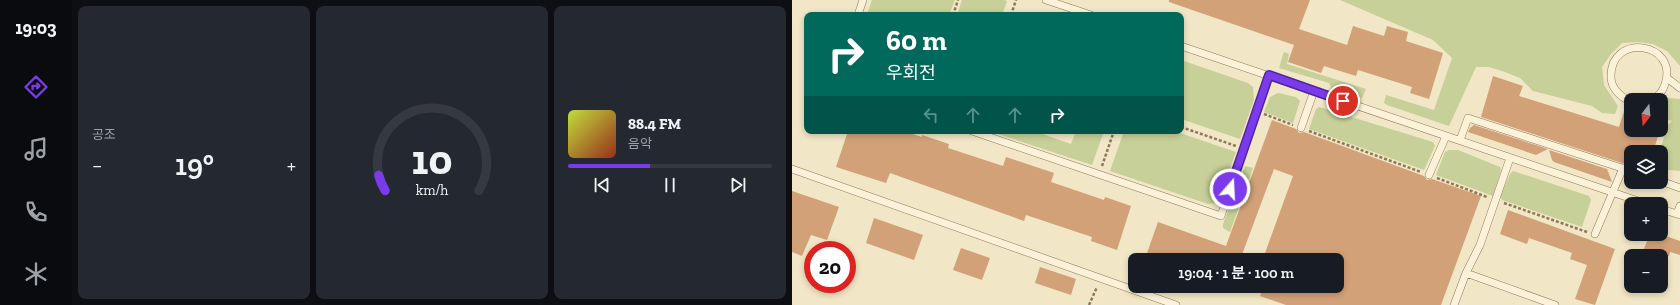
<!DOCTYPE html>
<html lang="ko">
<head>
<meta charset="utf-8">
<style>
  :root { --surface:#171b24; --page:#242831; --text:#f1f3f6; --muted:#9ea1a6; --line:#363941; --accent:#7c3aed }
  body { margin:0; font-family:"Zilla Slab","Noto Sans KR",serif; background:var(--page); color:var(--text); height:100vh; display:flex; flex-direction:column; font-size:15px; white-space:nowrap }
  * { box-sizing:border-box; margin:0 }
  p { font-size:13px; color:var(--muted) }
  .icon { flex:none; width:22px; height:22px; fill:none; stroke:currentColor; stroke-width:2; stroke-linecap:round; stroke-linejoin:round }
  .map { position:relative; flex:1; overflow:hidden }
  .side { display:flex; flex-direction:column; gap:6px; padding:6px; background:#0d0f14; width:720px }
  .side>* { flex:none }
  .hud { position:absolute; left:12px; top:12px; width:380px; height:122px; border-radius:8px; box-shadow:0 2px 6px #0003; background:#00695c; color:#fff; overflow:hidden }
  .needle { width:26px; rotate:196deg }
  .tools { position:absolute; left:832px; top:93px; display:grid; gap:8px }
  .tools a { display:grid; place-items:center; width:44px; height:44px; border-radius:8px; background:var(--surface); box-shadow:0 2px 6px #0003; font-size:20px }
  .speed { position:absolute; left:12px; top:241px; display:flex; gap:8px; font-size:20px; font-weight:700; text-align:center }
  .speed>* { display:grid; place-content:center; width:52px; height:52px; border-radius:50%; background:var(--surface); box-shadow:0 2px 6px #0003; line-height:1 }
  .speed .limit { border:6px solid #d22; background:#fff; color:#111 }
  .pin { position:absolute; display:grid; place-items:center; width:34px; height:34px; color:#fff; margin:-17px; border:2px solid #fff; border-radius:50%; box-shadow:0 1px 4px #0007 }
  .me { position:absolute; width:44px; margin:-22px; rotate:19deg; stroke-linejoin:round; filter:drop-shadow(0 0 3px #0008) }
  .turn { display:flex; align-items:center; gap:14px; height:84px; padding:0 16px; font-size:18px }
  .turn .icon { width:52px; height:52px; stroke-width:2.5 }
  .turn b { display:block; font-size:28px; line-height:34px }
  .lanes { display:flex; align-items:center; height:38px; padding:0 16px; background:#0003; justify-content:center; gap:20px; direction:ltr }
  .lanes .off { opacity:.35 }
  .big { font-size:30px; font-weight:600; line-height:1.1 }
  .side .widget { flex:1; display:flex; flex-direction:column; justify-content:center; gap:6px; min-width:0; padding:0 14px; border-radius:8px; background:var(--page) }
  .side .dial { align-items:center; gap:0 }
  .dial svg { height:104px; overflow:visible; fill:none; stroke:var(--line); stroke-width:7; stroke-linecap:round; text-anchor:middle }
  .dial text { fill:var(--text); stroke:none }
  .song { display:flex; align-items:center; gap:12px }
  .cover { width:48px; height:48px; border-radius:6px; background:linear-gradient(135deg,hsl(70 70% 55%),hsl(10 70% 35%)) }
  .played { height:4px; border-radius:2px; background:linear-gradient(90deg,var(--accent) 40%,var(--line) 40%) }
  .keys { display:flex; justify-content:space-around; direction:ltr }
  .heat { display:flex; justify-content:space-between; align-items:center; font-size:22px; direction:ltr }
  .side .tiles { flex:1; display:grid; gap:6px; grid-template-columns:repeat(3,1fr) }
  .trip { position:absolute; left:336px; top:253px; width:216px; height:40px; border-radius:8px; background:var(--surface); box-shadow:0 2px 6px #0003; font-weight:600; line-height:40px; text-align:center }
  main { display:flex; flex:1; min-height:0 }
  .menu { display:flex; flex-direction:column; width:72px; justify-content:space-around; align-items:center; background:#090b0e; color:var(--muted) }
  .menu .icon { width:28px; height:28px }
  .menu .active { color:var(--accent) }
  .menu b { font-size:18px; color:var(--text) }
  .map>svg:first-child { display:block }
  .green { fill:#c7d098 }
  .building { fill:#d2a178 }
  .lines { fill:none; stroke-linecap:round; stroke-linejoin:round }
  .service-casing { stroke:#8e7859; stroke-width:8 }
  .path { stroke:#8e7859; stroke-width:2.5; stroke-dasharray:3 2; stroke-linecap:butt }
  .service { stroke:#fbf2d9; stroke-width:7 }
  .route-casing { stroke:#51269a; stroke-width:10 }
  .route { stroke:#7c3aed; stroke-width:7 }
</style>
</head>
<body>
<main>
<nav class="menu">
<b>19:03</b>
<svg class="icon active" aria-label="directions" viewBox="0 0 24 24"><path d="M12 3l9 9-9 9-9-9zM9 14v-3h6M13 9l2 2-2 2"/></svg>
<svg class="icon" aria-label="music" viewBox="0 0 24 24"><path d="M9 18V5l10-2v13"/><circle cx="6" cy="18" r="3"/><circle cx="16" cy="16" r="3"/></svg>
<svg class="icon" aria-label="phone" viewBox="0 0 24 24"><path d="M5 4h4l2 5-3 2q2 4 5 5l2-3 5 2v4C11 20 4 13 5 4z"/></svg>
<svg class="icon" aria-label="climate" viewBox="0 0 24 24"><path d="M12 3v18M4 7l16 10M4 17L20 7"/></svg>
</nav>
<section class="side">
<div class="tiles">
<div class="widget"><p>공조</p>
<div class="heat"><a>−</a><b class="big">19°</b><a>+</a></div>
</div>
<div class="widget dial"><svg viewBox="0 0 100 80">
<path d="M14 69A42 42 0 1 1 86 69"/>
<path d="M14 69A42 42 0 0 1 9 57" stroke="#7c3aed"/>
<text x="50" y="56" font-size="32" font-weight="700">10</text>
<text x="50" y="72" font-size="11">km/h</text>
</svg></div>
<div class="widget">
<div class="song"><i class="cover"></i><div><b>88.4 FM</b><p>음악</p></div></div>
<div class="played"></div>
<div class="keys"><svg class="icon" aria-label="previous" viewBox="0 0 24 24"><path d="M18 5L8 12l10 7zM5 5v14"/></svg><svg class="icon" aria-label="pause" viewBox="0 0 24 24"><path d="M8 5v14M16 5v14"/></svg><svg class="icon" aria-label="next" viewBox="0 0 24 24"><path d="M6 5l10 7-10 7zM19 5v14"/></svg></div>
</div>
</div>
</section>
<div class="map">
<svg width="888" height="305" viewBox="0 0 888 305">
  <rect width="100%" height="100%" fill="#f1e6c5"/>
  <path class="green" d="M80,0h83l-6,15h-74l-7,-3z
    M170,0h42l3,1 -5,14h-45z
    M548,0h340v66l-13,-15 -14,-7 -15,-2 -16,1 -11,11 -9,13 2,18 14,21 -3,8 -13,-1 -10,-7 -59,-15 -13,-13 -15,-6 -16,-5h-13l-27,59 -62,-21 -3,-2 2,-8 48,15 18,-52 -19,-18z
    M492,52l5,2 -2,10 79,25 -4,9 -30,-9 -3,-6 -50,-15z
    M389,60l67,23 5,4 1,13 -14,39 -59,-20z
    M486,93l18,4 4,4 -7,22 -29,-11 6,-15z
    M877,98l11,1v72l-12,-1 -7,-9v-9h-1l7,-26 5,-5 -11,-4v-17z
    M527,107l114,35 2,4 -11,24 -115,-41 7,-20z
    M197,131h45l37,13 5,-13h28l-12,34z
    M332,131h50l62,21 -18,48 -3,3 -7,1 -98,-33z
    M657,150h9l42,17 1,3 -8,26 -57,-21 9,-23z
    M453,166l8,2 -23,64 -7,-4v-4z
    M721,171l76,25 2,4 -9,27 -80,-27 -1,-2v-3l9,-21z"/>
  <path class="building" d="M377,0h141l-11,29 48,16 6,-19 31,10 3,-10 21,6 -2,9 37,12 -14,46 -19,-6 2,-6 -54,-17 -2,6 -32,-10 -3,7 -33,-11 6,-17 -125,-43z
    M701,76l30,10 -4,10 100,31 7,-22 5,-1v26h29l-7,22h-22v14l-150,-49z
    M480,120l24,9 3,4 5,-1 120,44 3,4 5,-1 49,17 -40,109h-155l-26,-9 4,-10h73v-26h-64l1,-4 -9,-3 28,-77 -19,-7 -34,91h-73l-20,-7 11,-31 68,24z
    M682,125l74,24 -12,6 -68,-23 2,-4z
    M56,131h55l19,6v-2l27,9 -1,4 55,18 3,-9 48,16 -3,9 53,18 1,-3 26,9 -14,44 -26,-9 1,-4 -66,-22 -2,6 -134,-48 -4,10 -50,-16z
    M757,150l58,19 5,13 -58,-20 -2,-2z
    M0,191l47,16 -12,33 -16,-5 -9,21 -10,-4z
    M716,210l107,39 -20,56 -20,-6 12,-34 -17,-6 2,-6 -43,-15 -2,6 -27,-10z
    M82,218l49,17 -9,25 -48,-17z
    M858,234h10l20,7v14l-10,-3 -1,4h-28z
    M169,248l29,10 -8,22 -29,-10z
    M248,267l36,12 -5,16 -36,-12z"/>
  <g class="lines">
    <g class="service-casing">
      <path id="service" d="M254,0l45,15
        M66,15l5,-15
        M389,46l466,158
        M875,78l13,10
        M836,100c-9,-4 -17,-13 -17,-23 -1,-45 68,-35 54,7 -2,7 -7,13 -14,16
        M509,128l13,-37
        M180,131l249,85 48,-141
        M668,140l8,-22 163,53
        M0,169l384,136
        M637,175l17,-39
        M869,181l19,7
        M869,209l19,6
        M885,214l3,-8
        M803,234l28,-66
        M674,273l89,32
        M662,305l12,-32 14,-28 30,-87"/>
    </g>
    <path class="path" d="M161,15l5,-15
      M219,15l5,-15
      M472,114l29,11
      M389,127l55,19
      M517,131l112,41
      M310,166l12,-35
      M645,178l50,19
      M712,203l83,29
      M297,305l8,-18"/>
    <use href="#service" class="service"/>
  </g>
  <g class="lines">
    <g class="route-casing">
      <path id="route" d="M438,189l39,-114 74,26"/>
    </g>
    <use href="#route" class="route"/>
  </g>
</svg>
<div class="tools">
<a><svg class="needle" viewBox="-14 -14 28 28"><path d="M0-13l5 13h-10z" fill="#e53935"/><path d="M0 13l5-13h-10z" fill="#9ea1a6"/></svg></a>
<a><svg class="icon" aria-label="layers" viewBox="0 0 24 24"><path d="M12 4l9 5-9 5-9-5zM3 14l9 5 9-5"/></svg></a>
<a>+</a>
<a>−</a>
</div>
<div class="speed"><div class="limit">20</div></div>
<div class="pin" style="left:551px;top:101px;background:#d93025"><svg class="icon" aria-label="arrive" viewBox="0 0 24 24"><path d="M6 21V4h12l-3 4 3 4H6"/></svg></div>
<svg class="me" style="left:438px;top:189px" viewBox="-20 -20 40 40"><circle r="17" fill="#7c3aed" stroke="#fff" stroke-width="3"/><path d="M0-11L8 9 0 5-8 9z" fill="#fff"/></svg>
<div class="trip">19:04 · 1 분 · 100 m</div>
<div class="hud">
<div class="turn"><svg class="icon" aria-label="right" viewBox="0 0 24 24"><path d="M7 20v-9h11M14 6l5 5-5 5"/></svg><div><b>60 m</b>우회전</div></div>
<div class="lanes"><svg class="icon off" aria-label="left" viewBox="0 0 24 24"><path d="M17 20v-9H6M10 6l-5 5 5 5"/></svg><svg class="icon off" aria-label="ahead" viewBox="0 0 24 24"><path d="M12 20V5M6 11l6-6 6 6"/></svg><svg class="icon off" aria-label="ahead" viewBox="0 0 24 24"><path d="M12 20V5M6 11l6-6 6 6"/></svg><svg class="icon" aria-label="right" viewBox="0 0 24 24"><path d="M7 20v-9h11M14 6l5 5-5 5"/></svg></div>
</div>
</div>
</main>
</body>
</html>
